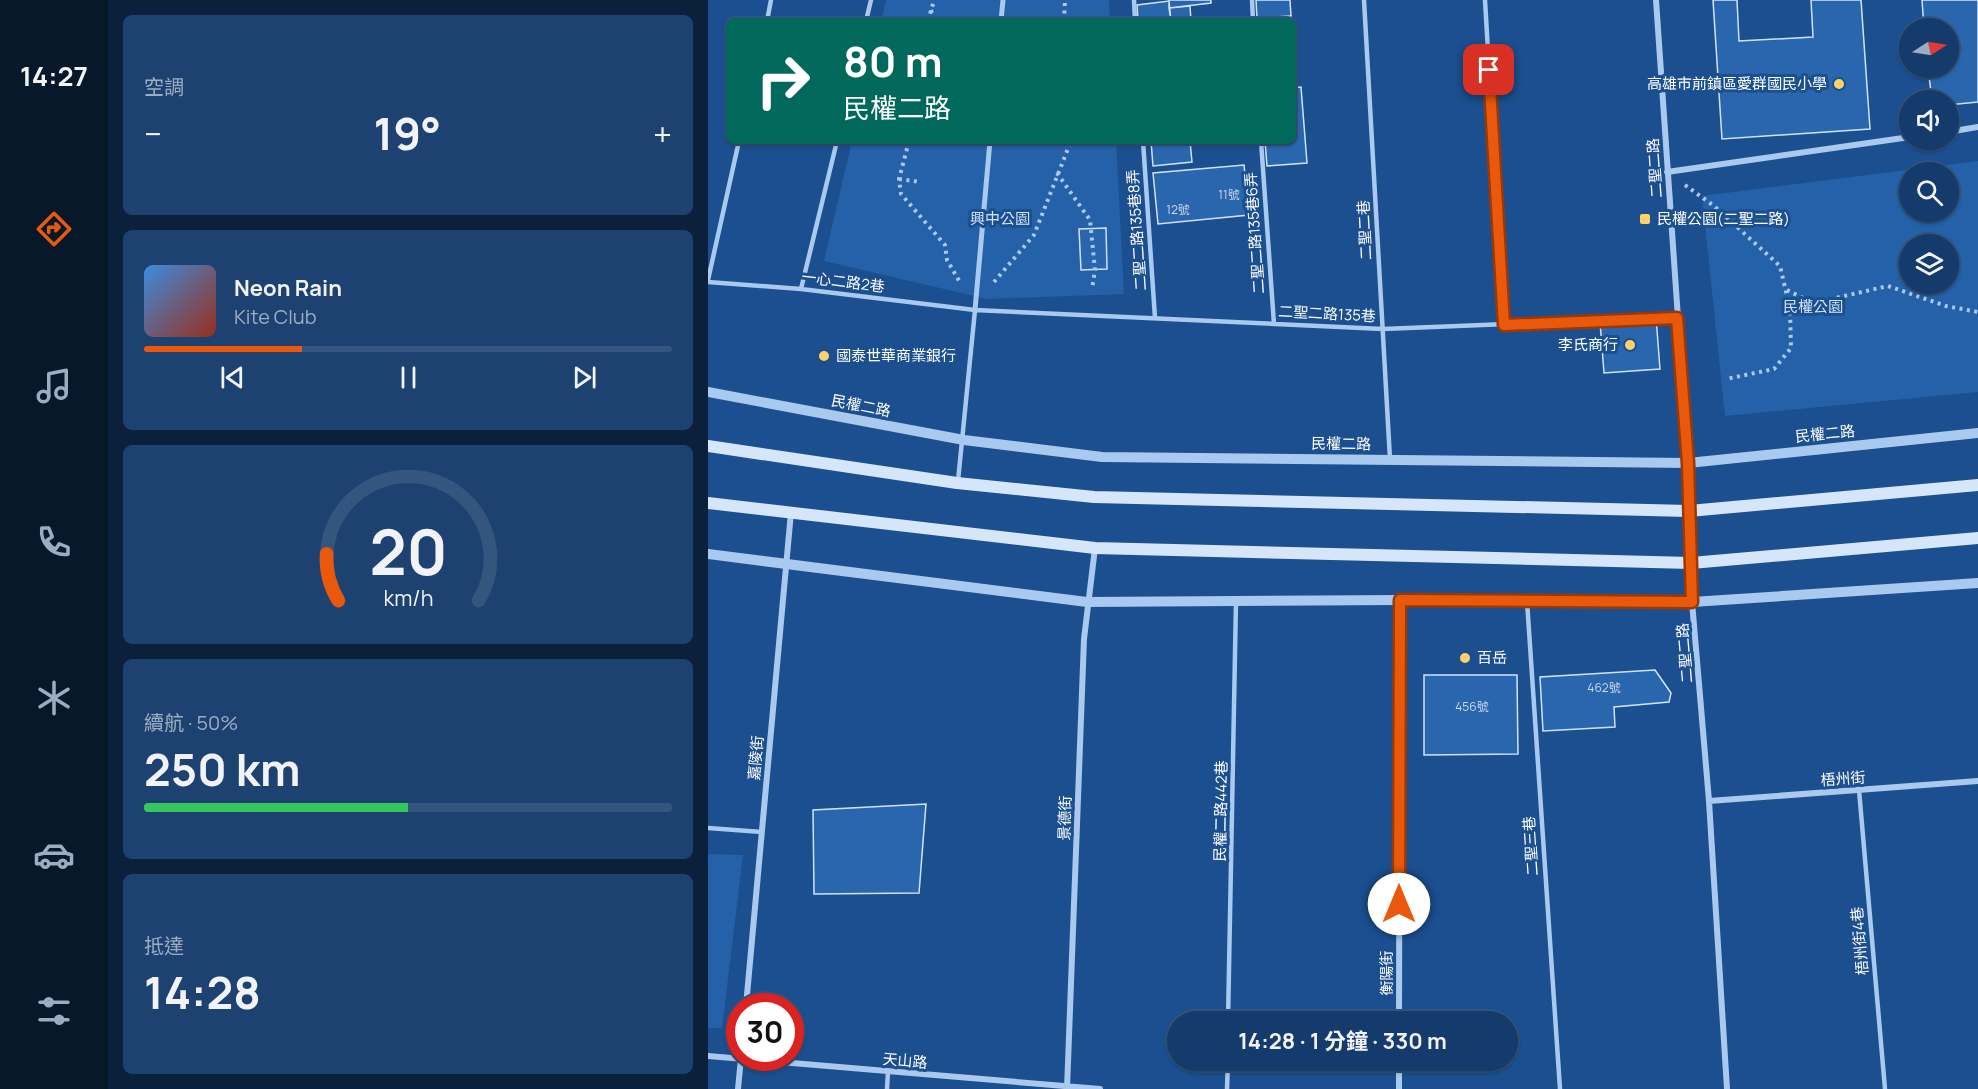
<!DOCTYPE html>
<html lang="zh-TW">
<head>
<meta charset="utf-8">
<style>
  :root { --surface:#143b6b; --page:#1d4271; --text:#f1f3f6; --muted:#9dadc1; --line:#33557e; --accent:#ea580c }
  body { margin:0; font-family:Manrope,"Noto Sans TC",sans-serif; background:var(--page); color:var(--text); height:100vh; display:flex; flex-direction:column; font-size:22px; white-space:nowrap }
  * { box-sizing:border-box; margin:0 }
  p { font-size:20px; color:var(--muted) }
  .icon { flex:none; width:33px; height:33px; fill:none; stroke:currentColor; stroke-width:2; stroke-linecap:round; stroke-linejoin:round }
  .map { position:relative; flex:1; overflow:hidden }
  .panel { display:flex; flex-direction:column; gap:15px; padding:15px; background:#0b203b; width:600px }
  .panel>* { flex:none }
  .guide { position:absolute; left:18px; top:18px; width:570px; height:126px; border-radius:9px; box-shadow:0 2px 4px #0004,0 0 0 2px var(--line); background:#00695c; color:#fff; overflow:hidden }
  .needle { width:39px; rotate:78deg }
  .controls { position:absolute; left:1191px; top:18px; display:grid; gap:12px }
  .controls a { display:grid; place-items:center; width:60px; height:60px; border-radius:50%; background:var(--surface); box-shadow:0 2px 4px #0004,0 0 0 2px var(--line); font-size:30px }
  .speed { position:absolute; left:18px; top:993px; display:flex; gap:12px; font-size:30px; font-weight:700; text-align:center }
  .speed>* { display:grid; place-content:center; width:78px; height:78px; border-radius:50%; background:var(--surface); box-shadow:0 2px 4px #0004,0 0 0 2px var(--line); line-height:1 }
  .speed .limit { border:9px solid #d22; background:#fff; color:#111 }
  .pin { position:absolute; display:grid; place-items:center; width:51px; height:51px; color:#fff; margin:-26px; border-radius:12px; box-shadow:0 3px 9px #0006 }
  .me { position:absolute; width:66px; margin:-33px; rotate:0deg; stroke-linejoin:round; filter:drop-shadow(0 0 4px #0008) }
  .turn { display:flex; align-items:center; gap:21px; height:126px; padding:0 18px; font-size:27px }
  .turn .icon { width:78px; height:78px; stroke-width:2.5 }
  .turn b { display:block; font-size:42px; line-height:51px }
  .big { font-size:45px; font-weight:700; line-height:1.1 }
  .panel .card { flex:1; display:flex; flex-direction:column; justify-content:center; gap:9px; min-width:0; padding:0 21px; border-radius:9px; background:var(--page) }
  .panel .dial { align-items:center; gap:0 }
  .dial svg { height:156px; overflow:visible; fill:none; stroke:var(--line); stroke-width:7; stroke-linecap:round; text-anchor:middle }
  .dial text { fill:var(--text); stroke:none }
  .song { display:flex; align-items:center; gap:18px }
  .cover { width:72px; height:72px; border-radius:9px; background:linear-gradient(135deg,hsl(210 70% 55%),hsl(10 70% 35%)) }
  .played { height:6px; border-radius:3px; background:linear-gradient(90deg,var(--accent) 30%,var(--line) 30%) }
  .keys { display:flex; justify-content:space-around; direction:ltr }
  .heat { display:flex; justify-content:space-between; align-items:center; font-size:33px; direction:ltr }
  .charge { height:9px; border-radius:4px; background:linear-gradient(90deg,#34c759 50%,var(--line) 0) }
  .trip { position:absolute; left:459px; top:1011px; width:351px; height:60px; border-radius:30px; background:var(--surface); box-shadow:0 2px 4px #0004,0 0 0 2px var(--line); font-weight:700; line-height:60px; text-align:center }
  main { display:flex; flex:1; min-height:0 }
  .dock { display:flex; flex-direction:column; width:108px; justify-content:space-around; align-items:center; background:#08182b; color:var(--muted) }
  .dock .icon { width:42px; height:42px }
  .dock .current { color:var(--accent) }
  .dock b { font-size:27px; color:var(--text) }
  .map>svg:first-child { display:block }
  .green { fill:#2461a8; fill-rule:evenodd }
  .building { fill:#2a66ad; stroke:#cfe3fa; stroke-width:1.5 }
  .lines { fill:none; stroke-linecap:round; stroke-linejoin:round }
  .path { stroke:#a9c9ee; stroke-width:4; stroke-dasharray:3 4.5; stroke-linecap:butt }
  .service { stroke:#a9c9ee; stroke-width:4.5 }
  .pedestrian { stroke:#a9c9ee; stroke-width:5 }
  .minor { stroke:#a9c9ee; stroke-width:6 }
  .tertiary { stroke:#a9c9ee; stroke-width:10 }
  .secondary { stroke:#d6e6fa; stroke-width:12 }
  .route-casing { stroke:#983908; stroke-width:15 }
  .route { stroke:#ea580c; stroke-width:10 }
  .poi-dot { fill:#ffd166; stroke:#1b4f8f; stroke-width:2 }
  .labels { text-anchor:middle; stroke-width:6; stroke-linejoin:round; paint-order:stroke }
  .number-label { font-size:12px; fill:#cad9ea }
  .poi-label { font-size:15px; fill:#fff; stroke:#1b4f8f; text-anchor:start }
  .street-label { font-size:15px; fill:#fff; stroke:#1b4f8f }
  .park-label { font-size:15px; fill:#cfe3fa; stroke:#1b4f8f }
</style>
</head>
<body>
<main>
<nav class="dock">
<b>14:27</b>
<svg class="icon current" aria-label="directions" viewBox="0 0 24 24"><path d="M12 3l9 9-9 9-9-9zM9 14v-3h6M13 9l2 2-2 2"/></svg>
<svg class="icon" aria-label="music" viewBox="0 0 24 24"><path d="M9 18V5l10-2v13"/><circle cx="6" cy="18" r="3"/><circle cx="16" cy="16" r="3"/></svg>
<svg class="icon" aria-label="phone" viewBox="0 0 24 24"><path d="M5 4h4l2 5-3 2q2 4 5 5l2-3 5 2v4C11 20 4 13 5 4z"/></svg>
<svg class="icon" aria-label="climate" viewBox="0 0 24 24"><path d="M12 3v18M4 7l16 10M4 17L20 7"/></svg>
<svg class="icon" aria-label="car" viewBox="0 0 24 24"><path d="M5 17H2v-5l4-1 3-4h7l3 4 3 1v5h-3M9 17h6M6 11h13"/><circle cx="7" cy="17" r="2"/><circle cx="17" cy="17" r="2"/></svg>
<svg class="icon" aria-label="filters" viewBox="0 0 24 24"><path d="M4 7h16M4 17h16"/><circle cx="9" cy="7" r="2"/><circle cx="15" cy="17" r="2"/></svg>
</nav>
<section class="panel">
<div class="card"><p>空調</p>
<div class="heat"><a>−</a><b class="big">19°</b><a>+</a></div>
</div>
<div class="card">
<div class="song"><i class="cover"></i><div><b>Neon Rain</b><p>Kite Club</p></div></div>
<div class="played"></div>
<div class="keys"><svg class="icon" aria-label="previous" viewBox="0 0 24 24"><path d="M18 5L8 12l10 7zM5 5v14"/></svg><svg class="icon" aria-label="pause" viewBox="0 0 24 24"><path d="M8 5v14M16 5v14"/></svg><svg class="icon" aria-label="next" viewBox="0 0 24 24"><path d="M6 5l10 7-10 7zM19 5v14"/></svg></div>
</div>
<div class="card dial"><svg viewBox="0 0 100 80">
<path d="M14 69A42 42 0 1 1 86 69"/>
<path d="M14 69A42 42 0 0 1 8 45" stroke="#ea580c"/>
<text x="50" y="56" font-size="32" font-weight="700">20</text>
<text x="50" y="72" font-size="11">km/h</text>
</svg></div>
<div class="card"><p>續航 · 50%</p><b class="big">250 km</b><div class="charge"></div></div>
<div class="card"><p>抵達</p><b class="big">14:28</b></div>
</section>
<div class="map">
<svg width="1270" height="1089" viewBox="0 0 1270 1089">
  <rect width="100%" height="100%" fill="#1b4f8f"/>
  <path class="green" d="M178,0h223l1,21h-229z
    M144,141h264l8,153 -137,5 -163,-38z
    M1270,161v231l-253,24 -23,-220zM1202,172h38v40h-38zM1202,244h38v40h-38z
    M0,854l35,1 -21,173h-14z"/>
  <path class="building" d="M461,0h42v3l-42,5z
    M548,0h34l1,16 -34,2z
    M1005,0h24l2,41 74,-4 -2,-37h50l9,129 -148,10z
    M1214,0h56v102l-30,3v-5h-16l-4,-32h20v-40h-24z
    M461,1l2,20h-33l-1,-16z
    M482,6l1,15h-20l-2,-13z
    M583,16v5h-34v-3z
    M593,87l6,76 -40,3 -2,-25h28v-53z
    M443,141h39l2,21 -39,4z
    M536,165l5,50 -91,9 -5,-51z
    M398,228l1,41 -26,1 -2,-41z
    M948,317l4,52 -56,4 -4,-51z
    M947,670l16,23 -2,9 -55,5 1,20 -72,4 -3,-54z
    M716,675h93l1,79 -94,1z
    M218,804l-7,89 -105,1 -1,-84z"/>
  <g class="lines">
    <path class="path" d="M223,10l4,11
      M220,21l6,-21
      M356,21l1,-21
      M201,141l-10,38 2,15 44,51 2,15 14,24
      M349,173l33,47 5,50 -3,19
      M191,179l22,3
      M977,185l29,21 66,60 10,43 1,39 -17,21 -48,10
      M286,282l40,-47 37,-94
      M1079,290l20,10h20l61,-14 58,20 32,6"/>
    <path class="service" d="M426,0l1,21
      M544,0l1,21
      M656,0l26,459
      M777,0l19,325
      M59,21l4,-21
      M158,21l5,-21
      M435,141l12,177
      M553,141l13,183
      M0,280l31,-139
      M0,282l93,7 174,21 408,19 294,-12
      M93,289l36,-148
      M250,481l17,-171
      M819,601l33,488
      M1151,790l26,299
      M0,828l54,4
      M520,1022l8,-421
      M179,1089l1,-18
      M519,1089l1,-29"/>
    <path class="pedestrian" d="M293,21l2,-21
      M267,310l15,-169"/>
    <path class="minor" d="M948,0l32,463 4,139 17,199 18,288
      M1240,132l30,-5
      M959,172l243,-35
      M1001,801l269,-20
      M38,1006l45,-494
      M691,1022l1,-422
      M0,1056l392,33
      M30,1089l3,-31
      M359,1089l17,-450 11,-91
      M691,1089v-29"/>
    <path class="tertiary" d="M0,392l256,48 138,17 586,6 290,-30
      M0,554l379,48 313,-2 292,2 286,-19"/>
    <path class="secondary" d="M0,446l249,37 137,14 595,14 289,-26
      M0,503l387,45 596,15 287,-25"/>
  </g>
  <g class="lines">
    <g class="route-casing">
      <path id="route" d="M691,904l1,-304 292,2 -4,-139 -11,-145 -173,7 -15,-255"/>
    </g>
    <use href="#route" class="route"/>
  </g>
  <g class="poi-dot">
    <circle cx="1131" cy="84" r="6"/>
    <rect x="931" y="213" width="12" height="12" rx="3"/>
    <circle cx="922" cy="345" r="6"/>
    <circle cx="116" cy="356" r="6"/>
    <circle cx="757" cy="658" r="6"/>
  </g>
  <g class="labels">
    <g class="number-label">
      <text x="521" y="199">11號</text>
      <text x="470" y="214">12號</text>
      <text x="896" y="692">462號</text>
      <text x="764" y="711">456號</text>
    </g>
    <g class="poi-label">
      <text x="1119" y="89" text-anchor="end">高雄市前鎮區愛群國民小學</text>
      <text x="949" y="224">民權公園(二聖二路)</text>
      <text x="910" y="350" text-anchor="end">李氏商行</text>
      <text x="128" y="361">國泰世華商業銀行</text>
      <text x="769" y="663">百岳</text>
    </g>
    <g class="street-label">
      <text transform="translate(947 168) rotate(-94)" y="5">二聖二路</text>
      <text transform="translate(429 230) rotate(-94)" y="5">二聖二路135巷8弄</text>
      <text transform="translate(657 230) rotate(-93)" y="5">二聖二巷</text>
      <text transform="translate(547 233) rotate(-94)" y="5">二聖二路135巷6弄</text>
      <text transform="translate(135 282) rotate(7)" y="5">一心二路2巷</text>
      <text transform="translate(619 314) rotate(3)" y="5">二聖二路135巷</text>
      <text transform="translate(153 406) rotate(11)" y="5">民權二路</text>
      <text transform="translate(1117 434) rotate(-6)" y="5">民權二路</text>
      <text transform="translate(633 444) rotate(1)" y="5">民權二路</text>
      <text transform="translate(977 653) rotate(-95)" y="5">二聖二路</text>
      <text transform="translate(48 758) rotate(-85)" y="5">嘉陵街</text>
      <text transform="translate(1135 779) rotate(-4)" y="5">梧州街</text>
      <text transform="translate(513 811) rotate(-89)" y="5">民權二路442巷</text>
      <text transform="translate(357 818) rotate(-88)" y="5">景德街</text>
      <text transform="translate(823 846) rotate(-94)" y="5">二聖三巷</text>
      <text transform="translate(1152 941) rotate(-95)" y="5">梧州街4巷</text>
      <text transform="translate(679 973) rotate(-90)" y="5">衡陽街</text>
      <text transform="translate(197 1061) rotate(5)" y="5">天山路</text>
    </g>
    <g class="park-label">
      <text x="292" y="224">興中公園</text>
      <text x="1105" y="312">民權公園</text>
    </g>
  </g>
</svg>
<div class="controls">
<a><svg class="needle" viewBox="-14 -14 28 28"><path d="M0-13l5 13h-10z" fill="#e53935"/><path d="M0 13l5-13h-10z" fill="#9dadc1"/></svg></a>
<a><svg class="icon" aria-label="sound" viewBox="0 0 24 24"><path d="M4 9h4l5-4v14l-5-4H4zM17 9q2 3 0 6"/></svg></a>
<a><svg class="icon" aria-label="search" viewBox="0 0 24 24"><circle cx="10" cy="10" r="6"/><path d="M15 15l6 6"/></svg></a>
<a><svg class="icon" aria-label="layers" viewBox="0 0 24 24"><path d="M12 4l9 5-9 5-9-5zM3 14l9 5 9-5"/></svg></a>
</div>
<div class="speed"><div class="limit">30</div></div>
<div class="pin" style="left:781px;top:70px;background:#d93025"><svg class="icon" aria-label="arrive" viewBox="0 0 24 24"><path d="M6 21V4h12l-3 4 3 4H6"/></svg></div>
<svg class="me" style="left:691px;top:904px" viewBox="-20 -20 40 40"><circle r="19" fill="#fff"/><path d="M0-13L10 11 0 6-10 11z" fill="#ea580c"/></svg>
<div class="trip">14:28 · 1 分鐘 · 330 m</div>
<div class="guide">
<div class="turn"><svg class="icon" aria-label="right" viewBox="0 0 24 24"><path d="M7 20v-9h11M14 6l5 5-5 5"/></svg><div><b>80 m</b>民權二路</div></div>
</div>
</div>
</main>
</body>
</html>
